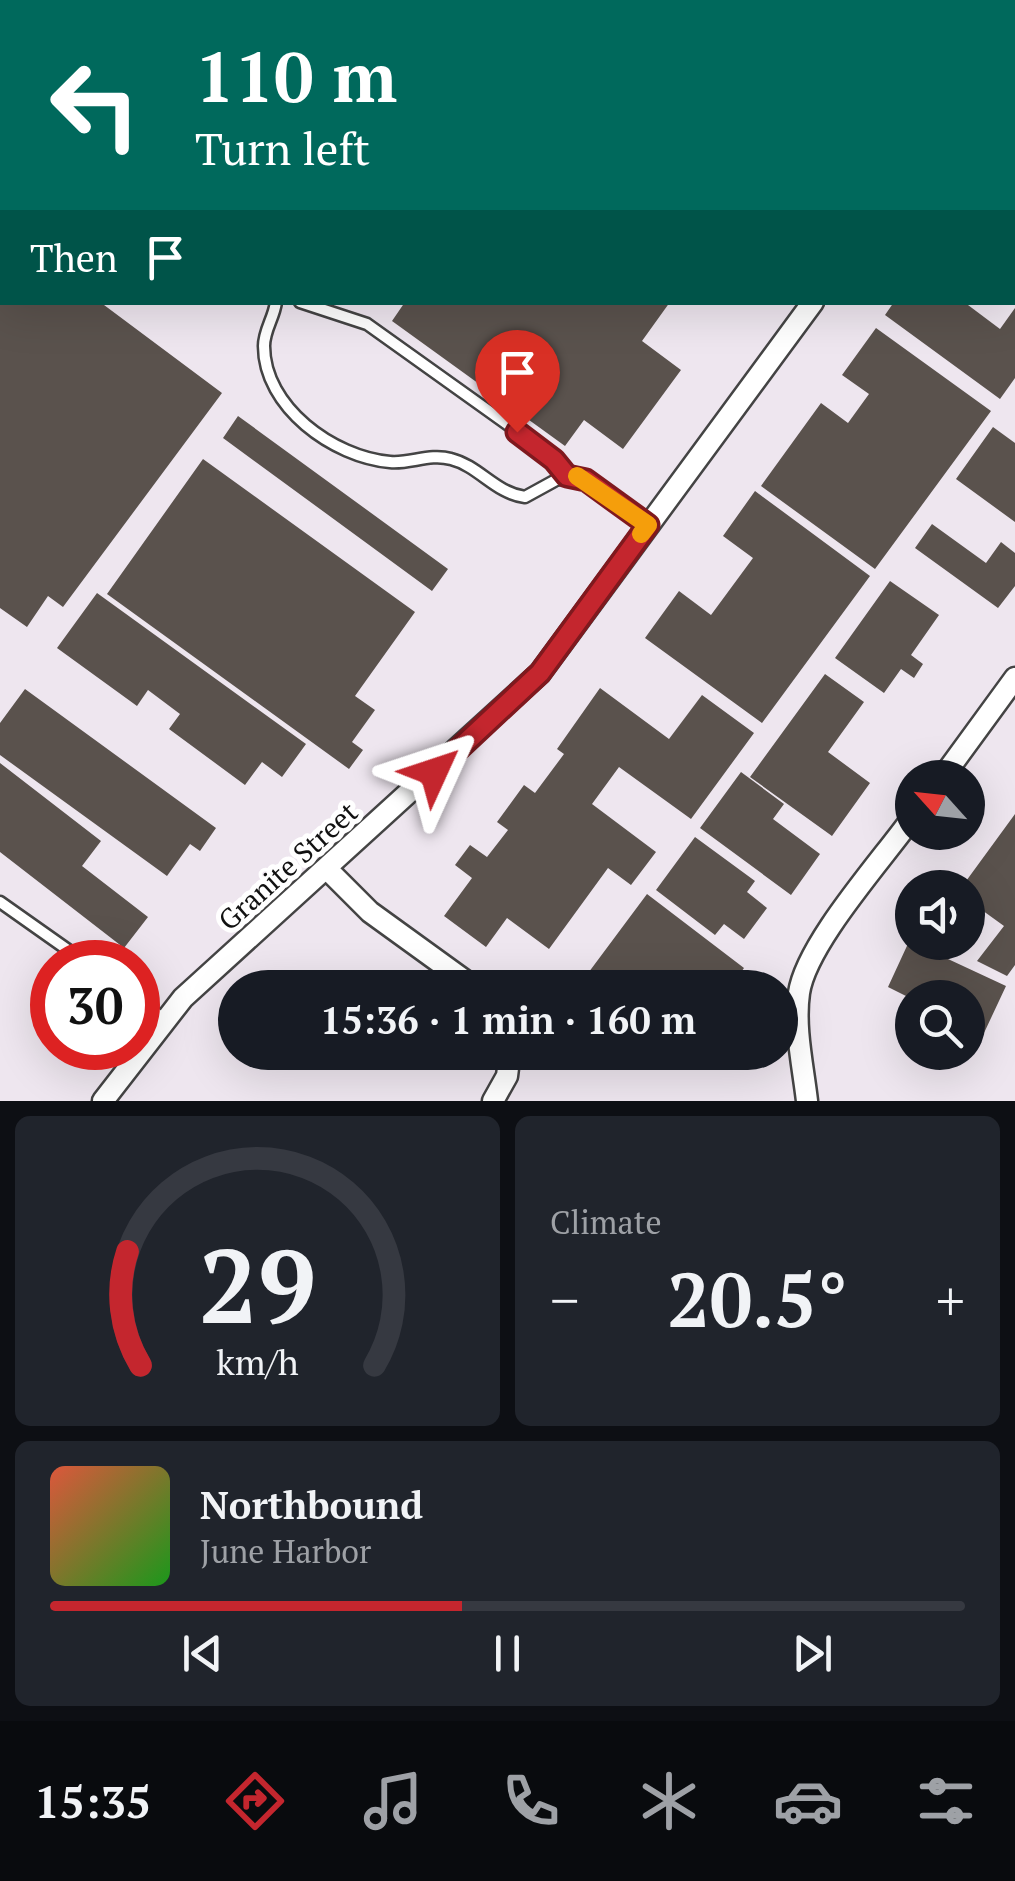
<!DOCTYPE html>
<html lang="en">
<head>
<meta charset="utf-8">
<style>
  :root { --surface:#171b24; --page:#20242c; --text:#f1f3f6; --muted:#9ea1a6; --line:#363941; --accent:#c4262e }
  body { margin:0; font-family:"PT Serif",serif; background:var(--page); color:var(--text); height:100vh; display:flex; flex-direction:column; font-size:38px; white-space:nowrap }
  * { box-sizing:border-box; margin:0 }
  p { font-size:32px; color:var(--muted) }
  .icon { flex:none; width:55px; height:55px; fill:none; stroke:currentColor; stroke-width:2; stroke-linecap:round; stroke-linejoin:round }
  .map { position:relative; height:1101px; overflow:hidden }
  .sheet { display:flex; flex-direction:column; gap:15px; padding:15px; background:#0d0f14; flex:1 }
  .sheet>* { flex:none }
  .top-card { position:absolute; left:0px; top:0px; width:1015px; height:305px; box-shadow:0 10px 40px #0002; background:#00695c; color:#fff; overflow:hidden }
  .needle { width:65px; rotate:297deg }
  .fabs { position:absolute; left:895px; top:760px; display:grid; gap:20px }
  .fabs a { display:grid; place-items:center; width:90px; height:90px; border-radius:50%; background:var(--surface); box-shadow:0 10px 40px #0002; font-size:50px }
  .speed { position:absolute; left:30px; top:940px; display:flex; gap:20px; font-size:50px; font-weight:700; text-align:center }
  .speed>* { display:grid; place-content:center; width:130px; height:130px; border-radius:50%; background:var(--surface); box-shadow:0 10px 40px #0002; line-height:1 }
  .speed .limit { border:15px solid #d22; background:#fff; color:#111 }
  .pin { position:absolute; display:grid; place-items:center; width:85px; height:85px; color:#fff; margin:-102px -42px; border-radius:50% 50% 50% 0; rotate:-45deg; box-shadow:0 0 10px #0007 }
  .pin .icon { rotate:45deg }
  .me { position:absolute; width:110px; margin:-55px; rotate:48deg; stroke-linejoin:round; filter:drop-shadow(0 0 8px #0008) }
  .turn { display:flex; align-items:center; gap:35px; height:210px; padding:0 30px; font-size:45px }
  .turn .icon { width:130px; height:130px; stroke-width:2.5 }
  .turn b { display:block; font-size:70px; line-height:85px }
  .then { display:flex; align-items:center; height:95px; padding:0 30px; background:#0003; gap:20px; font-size:38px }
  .big { font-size:75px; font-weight:800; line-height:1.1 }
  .sheet .widget { flex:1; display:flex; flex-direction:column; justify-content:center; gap:15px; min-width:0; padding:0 35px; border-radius:15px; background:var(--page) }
  .sheet .dial { align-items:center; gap:0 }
  .dial svg { height:260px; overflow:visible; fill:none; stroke:var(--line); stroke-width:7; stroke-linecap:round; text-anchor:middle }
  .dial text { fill:var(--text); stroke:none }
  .song { display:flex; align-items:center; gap:30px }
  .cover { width:120px; height:120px; border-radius:15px; background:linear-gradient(135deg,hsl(10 70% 55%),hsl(120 70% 35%)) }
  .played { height:10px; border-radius:5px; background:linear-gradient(90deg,var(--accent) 45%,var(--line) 45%) }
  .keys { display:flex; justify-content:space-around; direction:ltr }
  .heat { display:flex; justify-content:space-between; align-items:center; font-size:55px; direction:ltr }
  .sheet .tiles { flex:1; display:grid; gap:15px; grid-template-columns:1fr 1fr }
  .widget:last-child { grid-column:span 2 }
  .trip { position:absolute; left:218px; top:970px; width:580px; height:100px; border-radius:50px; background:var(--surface); box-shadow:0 10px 40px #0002; font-weight:800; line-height:100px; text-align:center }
  .dock { display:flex; height:160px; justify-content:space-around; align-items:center; background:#090b0e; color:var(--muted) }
  .dock .icon { width:70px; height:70px }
  .dock .active { color:var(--accent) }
  .dock b { font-size:45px; color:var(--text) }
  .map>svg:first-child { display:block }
  .industrial { fill:#eee6ef; fill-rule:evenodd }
  .building { fill:#5a524d }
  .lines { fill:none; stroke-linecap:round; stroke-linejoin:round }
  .service-casing { stroke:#444; stroke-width:15 }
  .minor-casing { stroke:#444; stroke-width:25 }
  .tertiary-casing { stroke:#444; stroke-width:30 }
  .service { stroke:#fff; stroke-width:10 }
  .minor { stroke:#fff; stroke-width:20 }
  .tertiary { stroke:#fff; stroke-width:25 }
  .route-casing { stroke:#7f191e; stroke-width:25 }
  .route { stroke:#c4262e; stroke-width:18 }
  .slow { stroke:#f59e0b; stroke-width:18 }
  .labels { text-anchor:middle; stroke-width:10; stroke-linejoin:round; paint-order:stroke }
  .street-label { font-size:28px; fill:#111; stroke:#fff }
</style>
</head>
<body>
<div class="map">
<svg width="1015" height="1101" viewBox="0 0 1015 1101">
  <rect width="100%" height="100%" fill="#fffdf5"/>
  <path class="industrial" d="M0,0l822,2h-820v300h1010l3,-155v954h-1015zM912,778h56v54h-56zM912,888h56v54h-56zM52,962h86v86h-86zM235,988h545v64h-545zM912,998h56v54h-56z"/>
  <path class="building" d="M0,302h100l122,91 -159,214 -15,-11 -21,31 -27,-19z
    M405,302h265l-28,39 39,29 -58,79 -39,-29 -19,26 -173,-125z
    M894,302h70l36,27 15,-21v70l-15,21 -115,-84z
    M876,328l115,83 -116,158 -114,-83 60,-83 27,20 21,-29 -27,-19z
    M238,416l210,153 -16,22 -209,-153z
    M993,427l22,16v79l-59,-43z
    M203,459l212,153 -60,84 20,14 -23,32 11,8 -14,19 -242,-175z
    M755,491l115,85 -108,147 -117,-85 34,-47 32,24 42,-57 -30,-22z
    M932,524l54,39 15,-21 14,11v33l-17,22 -83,-60z
    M890,581l49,34 -28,40 12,9 -9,14 -13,-9 -17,24 -49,-35z
    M97,593l209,151 -24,33 -20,-15 -17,23 -76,-56 11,-15 -32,-24 -11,16 -80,-58z
    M825,674l39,28 -36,50 42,31 -38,53 -82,-59z
    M600,688l69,51 33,-44 52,38 -63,86 -72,-52 -27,37 64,48 -25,33 -23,-17 -59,81 -42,-31 -21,29 -42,-31 28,-38 -17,-13 15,-20 17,12 21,-27 -11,-8 27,-37 11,8 29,-39 -7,-5z
    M25,689l191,139 -16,23 -10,-7 -23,32 -167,-121v-32z
    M0,763l101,78 -19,25 66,51 -24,31 -124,-96z
    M741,772l43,32 -11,15 47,35 -29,41 -91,-67z
    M1015,814v151l-8,11 -30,-15 27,-35 -36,-26v-12h-7z
    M695,837l60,44 -8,11 20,16 -23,31 -20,-15 -9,11 -59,-45z
    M647,894l97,74 -14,20h-153z
    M912,935v7h43l-7,17 58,27 -22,47 -16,-8v-27l-56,1 -24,-12z"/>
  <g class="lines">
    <g class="service-casing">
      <path id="service" d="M1012,0l3,2
        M975,2l2,-2
        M0,42l2,2
        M276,302c-2,16 -12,28 -12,44 0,61 69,111 126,116 20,2 40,-9 61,-3 28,7 44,34 74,38l31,-17 21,-4 71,49
        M300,302l67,22 175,125 25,27
        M0,902l85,60
        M138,1000l26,19"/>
    </g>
    <g class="minor-casing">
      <path id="minor" d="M942,778l73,-100
        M326,868l44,44 105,76
        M103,1101l80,-103 357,-325 273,-371
        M493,1101l14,-25 3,-24
        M807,1101c-4,-35 -13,-74 -8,-108 7,-49 83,-133 113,-175"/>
    </g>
    <g class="tertiary-casing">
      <path id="tertiary" d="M844,0l4,2
        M1012,125l3,2"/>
    </g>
    <use href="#service" class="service"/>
    <use href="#minor" class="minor"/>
    <use href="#tertiary" class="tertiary"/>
  </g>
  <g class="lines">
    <g class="route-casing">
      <path id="route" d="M434,772l106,-99 108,-148 -62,-45 -19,-4 -13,-16 -37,-28"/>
    </g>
    <use href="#route" class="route"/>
    <path class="slow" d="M577,476l71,49 -7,9"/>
  </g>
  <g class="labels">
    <g class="street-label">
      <text transform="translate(288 866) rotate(-42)" y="10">Granite Street</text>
    </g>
  </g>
</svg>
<div class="fabs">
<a><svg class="needle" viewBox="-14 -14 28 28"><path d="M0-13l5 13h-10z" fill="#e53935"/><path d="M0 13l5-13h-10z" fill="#9ea1a6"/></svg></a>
<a><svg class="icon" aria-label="sound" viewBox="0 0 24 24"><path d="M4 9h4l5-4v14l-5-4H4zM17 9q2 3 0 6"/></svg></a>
<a><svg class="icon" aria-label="search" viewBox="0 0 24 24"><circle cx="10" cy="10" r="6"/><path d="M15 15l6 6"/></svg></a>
</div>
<div class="speed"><div class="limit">30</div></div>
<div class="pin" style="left:517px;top:432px;background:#d93025"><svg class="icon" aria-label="arrive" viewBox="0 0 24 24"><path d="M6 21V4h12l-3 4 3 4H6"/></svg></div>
<svg class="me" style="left:434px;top:772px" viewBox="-20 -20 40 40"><path d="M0-17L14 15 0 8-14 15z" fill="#c4262e" stroke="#fff" stroke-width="4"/></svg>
<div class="trip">15:36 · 1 min · 160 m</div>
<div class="top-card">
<div class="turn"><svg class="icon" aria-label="left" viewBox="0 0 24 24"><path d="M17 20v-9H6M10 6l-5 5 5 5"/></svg><div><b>110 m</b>Turn left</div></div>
<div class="then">Then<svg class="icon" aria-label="arrive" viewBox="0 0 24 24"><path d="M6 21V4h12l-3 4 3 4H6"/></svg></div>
</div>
</div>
<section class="sheet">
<div class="tiles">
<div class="widget dial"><svg viewBox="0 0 100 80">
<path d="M14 69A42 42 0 1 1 86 69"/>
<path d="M14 69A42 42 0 0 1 10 34" stroke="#c4262e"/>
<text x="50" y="56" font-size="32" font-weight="700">29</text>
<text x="50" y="72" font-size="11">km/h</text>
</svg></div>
<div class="widget"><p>Climate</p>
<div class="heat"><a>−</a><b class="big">20.5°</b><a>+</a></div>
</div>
<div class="widget">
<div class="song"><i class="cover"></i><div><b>Northbound</b><p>June Harbor</p></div></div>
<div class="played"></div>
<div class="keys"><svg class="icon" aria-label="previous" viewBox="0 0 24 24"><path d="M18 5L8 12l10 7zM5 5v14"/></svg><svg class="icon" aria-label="pause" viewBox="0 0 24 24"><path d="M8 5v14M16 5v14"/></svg><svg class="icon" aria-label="next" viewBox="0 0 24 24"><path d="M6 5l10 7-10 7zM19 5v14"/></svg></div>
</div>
</div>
</section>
<nav class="dock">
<b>15:35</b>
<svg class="icon active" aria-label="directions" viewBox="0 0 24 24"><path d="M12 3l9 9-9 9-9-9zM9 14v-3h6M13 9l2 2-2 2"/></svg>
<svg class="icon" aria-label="music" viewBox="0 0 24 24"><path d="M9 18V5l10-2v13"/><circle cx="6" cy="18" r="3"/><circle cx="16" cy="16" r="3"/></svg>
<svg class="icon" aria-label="phone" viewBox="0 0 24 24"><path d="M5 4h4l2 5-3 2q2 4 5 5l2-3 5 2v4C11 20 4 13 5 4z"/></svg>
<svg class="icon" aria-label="climate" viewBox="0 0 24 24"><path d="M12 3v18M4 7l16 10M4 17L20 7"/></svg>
<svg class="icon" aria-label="car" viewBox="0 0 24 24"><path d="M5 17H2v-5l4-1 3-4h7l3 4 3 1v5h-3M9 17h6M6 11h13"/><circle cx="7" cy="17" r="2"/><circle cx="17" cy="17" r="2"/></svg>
<svg class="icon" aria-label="filters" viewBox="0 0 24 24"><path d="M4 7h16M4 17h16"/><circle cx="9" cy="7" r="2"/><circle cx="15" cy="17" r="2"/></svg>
</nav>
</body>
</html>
